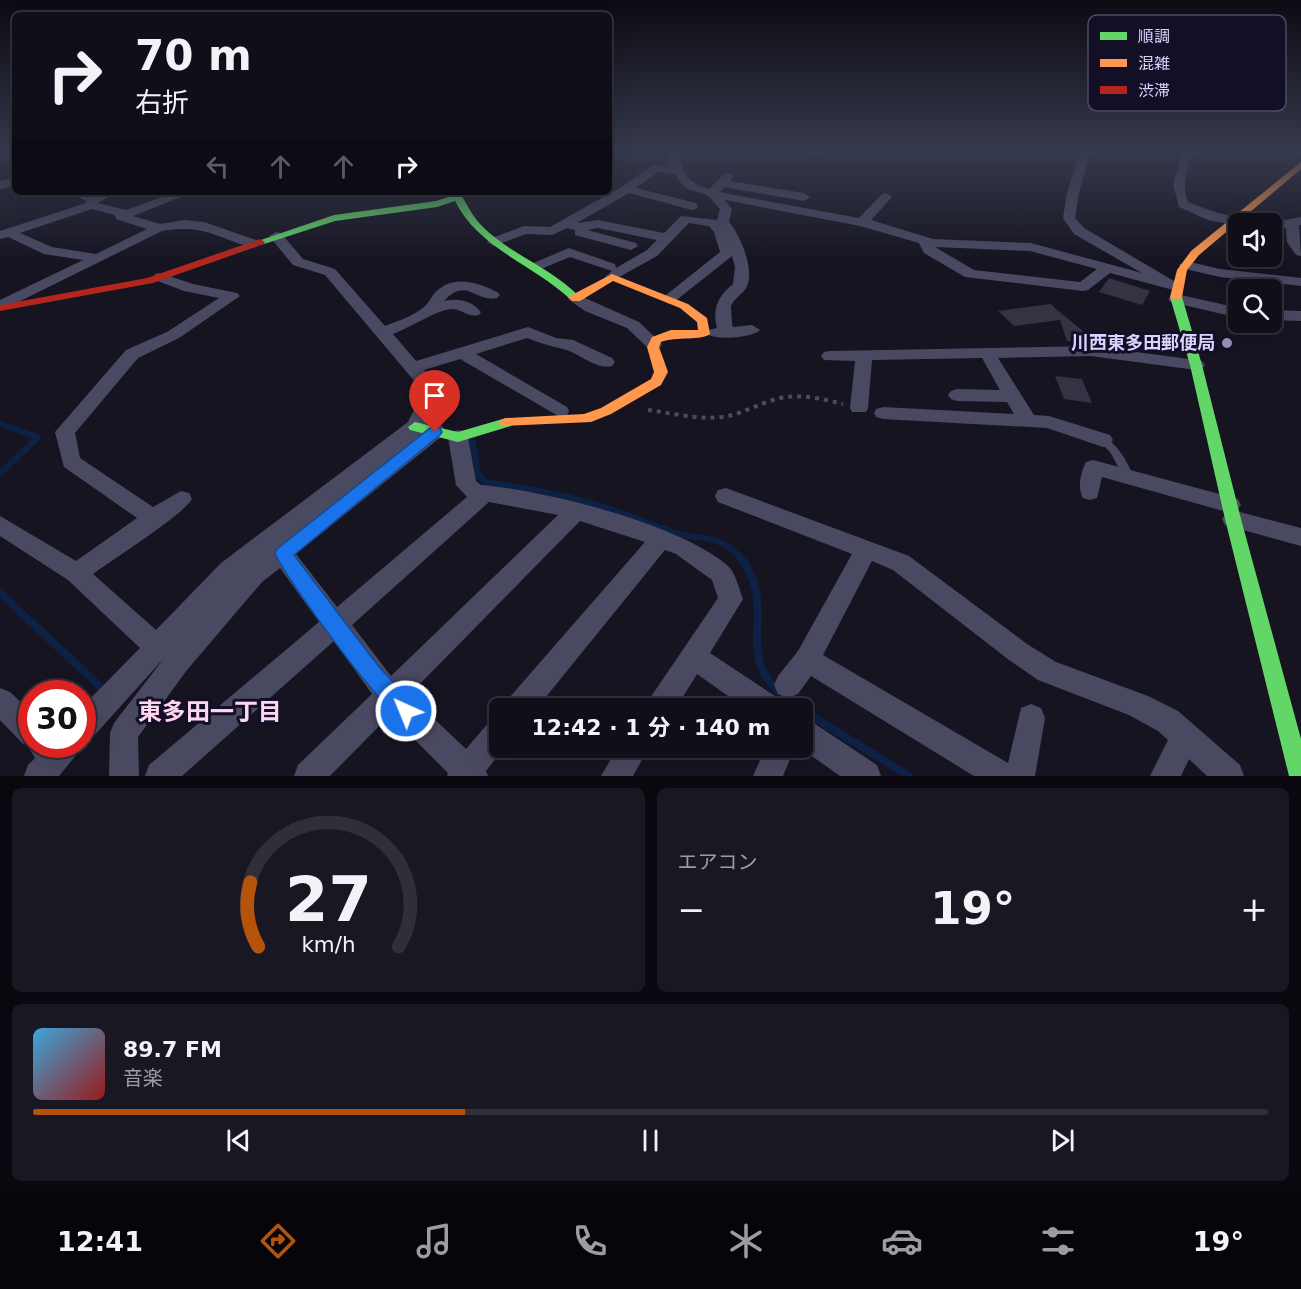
<!DOCTYPE html>
<html lang="ja">
<head>
<meta charset="utf-8">
<style>
  :root { --surface:#100f19; --page:#191822; --text:#f1f3f6; --muted:#9c9ca2; --line:#302f38; --accent:#b45309 }
  body { margin:0; font-family:"DejaVu Sans","Noto Sans JP",sans-serif; background:var(--page); color:var(--text); height:100vh; display:flex; flex-direction:column; font-size:22px; white-space:nowrap }
  * { box-sizing:border-box; margin:0 }
  p { font-size:20px; color:var(--muted) }
  .icon { flex:none; width:33px; height:33px; fill:none; stroke:currentColor; stroke-width:2; stroke-linecap:round; stroke-linejoin:round }
  .map { position:relative; height:776px; overflow:hidden }
  .sheet { display:flex; flex-direction:column; gap:12px; padding:12px; background:#09080e; flex:1 }
  .sheet>* { flex:none }
  .guide { position:absolute; left:12px; top:12px; width:600px; height:183px; border-radius:9px; box-shadow:0 6px 24px #0002,0 0 0 2px var(--line); background:#100f19; color:var(--text); overflow:hidden }
  .fabs { position:absolute; left:1228px; top:213px; display:grid; gap:12px }
  .fabs a { display:grid; place-items:center; width:54px; height:54px; border-radius:9px; background:var(--surface); box-shadow:0 6px 24px #0002,0 0 0 2px var(--line); font-size:30px }
  .speed { position:absolute; left:18px; top:680px; display:flex; gap:12px; font-size:30px; font-weight:700; text-align:center }
  .speed>* { display:grid; place-content:center; width:78px; height:78px; border-radius:50%; background:var(--surface); box-shadow:0 6px 24px #0002,0 0 0 2px var(--line); line-height:1 }
  .speed .limit { border:9px solid #d22; background:#fff; color:#111 }
  .pin { position:absolute; display:grid; place-items:center; width:51px; height:51px; color:#fff; margin:-62px -26px; border-radius:50% 50% 50% 0; rotate:-45deg; box-shadow:0 0 6px #0007 }
  .pin .icon { rotate:45deg }
  .me { position:absolute; width:66px; margin:-33px; rotate:316deg; stroke-linejoin:round; filter:drop-shadow(0 0 4px #0008) }
  .turn { display:flex; align-items:center; gap:21px; height:126px; padding:0 24px; font-size:27px }
  .turn .icon { width:78px; height:78px; stroke-width:2.5 }
  .turn b { display:block; font-size:42px; line-height:51px }
  .lanes { display:flex; align-items:center; height:57px; padding:0 24px; background:#0003; justify-content:center; gap:30px; direction:ltr }
  .lanes .off { opacity:.35 }
  .big { font-size:45px; font-weight:700; line-height:1.1 }
  .sheet .card { flex:1; display:flex; flex-direction:column; justify-content:center; gap:9px; min-width:0; padding:0 21px; border-radius:9px; background:var(--page) }
  .sheet .dial { align-items:center; gap:0 }
  .dial svg { height:156px; overflow:visible; fill:none; stroke:var(--line); stroke-width:7; stroke-linecap:round; text-anchor:middle }
  .dial text { fill:var(--text); stroke:none }
  .song { display:flex; align-items:center; gap:18px }
  .cover { width:72px; height:72px; border-radius:9px; background:linear-gradient(135deg,hsl(200 70% 55%),hsl(0 70% 35%)) }
  .played { height:6px; border-radius:3px; background:linear-gradient(90deg,var(--accent) 35%,var(--line) 35%) }
  .keys { display:flex; justify-content:space-around; direction:ltr }
  .heat { display:flex; justify-content:space-between; align-items:center; font-size:33px; direction:ltr }
  .sheet .tiles { flex:1; display:grid; gap:12px; grid-template-columns:1fr 1fr }
  .card:last-child { grid-column:span 2 }
  .trip { position:absolute; left:489px; top:698px; width:324px; height:60px; border-radius:9px; background:var(--surface); box-shadow:0 6px 24px #0002,0 0 0 2px var(--line); font-weight:700; line-height:60px; text-align:center }
  .tabs { display:flex; height:96px; justify-content:space-around; align-items:center; background:#06060a; color:var(--muted) }
  .tabs .icon { width:42px; height:42px }
  .tabs .active { color:var(--accent) }
  .tabs b { font-size:27px; color:var(--text) }
  .map>svg:first-child { display:block }
  .lines { fill:none; stroke-linecap:round; stroke-linejoin:round }
  .stream-far1 { stroke:#0d2144; stroke-width:6 }
  .stream { stroke:#0d2144; stroke-width:8 }
  .building { fill:#343243 }
  .path { stroke:#44505f; stroke-width:4; stroke-dasharray:4 5; stroke-linecap:butt }
  .lane { fill:#4a4962; fill-rule:evenodd }
  .street { fill:#4a4962; fill-rule:evenodd }
  .fast { fill:#63d668; fill-rule:evenodd }
  .slow { fill:#ff974d; fill-rule:evenodd }
  .jam { fill:#b3261e; fill-rule:evenodd }
  .route { fill:#1a73e8; stroke:#114b97; stroke-width:1.5 }
  .poi-dot { fill:#9591b1; stroke:#130f26; stroke-width:2 }
  .labels { text-anchor:middle; stroke-width:6; stroke-linejoin:round; paint-order:stroke }
  .poi-label { font-size:18px; font-weight:bold; fill:#d9d4ff; stroke:#130f26; text-anchor:end }
  .near-neighbourhood-label { font-size:24px; font-weight:bold; fill:#ffd6f0; stroke:#130f26 }
  .key { fill:#130f26; stroke:#4e4a67; stroke-width:1.5 }
  .key-label { font-size:16px; fill:#d9d4ff }
</style>
</head>
<body>
<div class="map">
<svg width="1301" height="776" viewBox="0 0 1301 776">
  <rect width="100%" height="100%" fill="#161421"/>
  <g class="lines">
    <path class="stream-far1" d="M0,424l38,13 -38,37
      M472,437l6,37 7,8c44,6 89,15 131,29 19,6 37,15 57,21 27,9 44,1 67,25"/>
    <path class="stream" d="M739,556c36,43 5,85 27,120 8,14 20,22 33,32
      M0,593l106,99
      M802,710l107,66"/>
  </g>
  <path class="building" d="M1109,278l41,13 -8,14 -43,-13z
    M1051,304l5,5 44,36 -33,-4 -7,-21 -46,6 -16,-15z
    M1055,376l27,3 10,24 -28,-4z"/>
  <g class="lines">
    <path class="path" d="M648,410c24,3 49,10 74,7 17,-2 32,-11 48,-16 24,-9 49,-3 73,3"/>
    <path class="lane" d="M1103,437c16,7 24,26 32,41l-1,3h-8l-16,-29 -12,-12 2,-2z"/>
    <path class="street" d="M664,152h14c4,20 9,31 31,37l15,-15 4,-1 6,3 -4,5 74,12 6,4 -6,4 -80,-14 -4,5 14,3 125,23 23,-24 4,-1 6,4 -21,23 62,19 98,4 111,30 -68,-39 -11,-16 4,-25 13,-41h10l-11,41 -4,25 9,10 100,59 -7,4 -67,-18 -22,17 -5,1 -118,-14 -41,-24 -5,-10 -59,-17 -135,-26 7,9 -3,13c11,12 27,50 17,66 -4,7 -11,9 -15,18l1,18 1,3 19,-2 8,5c-7,8 -47,11 -54,3l2,-3 9,-2c-5,-19 1,-32 16,-44l2,-17 -3,-11 -58,46 -5,2 -8,-5 59,-47 -6,-20 -5,-6 -20,-3 -32,33 -45,25 -7,-4 7,-6 -42,-14 -34,14 -7,-4 2,-3 38,-16 46,16 1,4 31,-18 10,-10 -59,-12 -11,2 49,13 2,3 -7,4 -56,-15v-5l-8,-2 -15,7 -26,-1 -32,12 -7,-4 2,-3 35,-13 26,1 73,-41 30,-21 16,2 -1,-12zM659,171l17,4c12,22 19,12 33,22 4,3 7,9 11,12l-3,11 -36,-4 -17,17 -66,-13 -21,3 52,-30 63,17 4,-1 2,-3 -2,-3 -60,-15zM935,247l95,4 67,18 -17,13 -106,-12z
      M825,152l-6,4 -5,-3v-1z
      M1183,152h10c-6,17 -12,32 -5,50 36,15 74,24 113,15v8h-2l2,31 -5,-1 -9,-13 -1,-14h-14v-4h-33v2l-31,-6 -29,-13 -6,-23z
      M15,178v8l-15,3v-8z
      M67,192h18l8,3 7,-3h16l-18,11 28,7 50,-18h17l-60,24 27,8 24,-4 20,2 55,19 2,3 -7,4c-39,-10 -48,-24 -92,-17l-162,80v-11l83,-40 -39,-6 -36,-17 -8,2v-8l86,-28v-2zM92,209l23,6 1,4 31,10 -51,25 -44,-7 -32,-14z
      M276,232l5,1 22,26 32,10 50,57c13,-5 28,-10 39,-19 6,-5 8,-13 15,-18 17,-14 41,-6 58,3l3,3 -3,3c-21,5 -31,-22 -53,3 14,-3 27,-1 37,11l-2,3c-12,3 -18,-7 -28,-6 -14,1 -42,19 -58,25l23,27 112,-34 28,11 17,2 39,18 3,4 -3,4c-17,4 -32,-13 -49,-17 -13,-3 -23,-6 -36,-11l-51,16 91,53 2,4 -2,4 -7,2 -100,-58 -36,11c19,21 12,39 -2,61l13,-7 7,2 3,5 -3,5 -146,118 41,53 130,-110 -11,-12 -8,-48 3,-5 7,-2 7,2 3,5 8,44 5,4c62,5 200,39 247,81 8,7 11,23 15,33l-33,54 68,45 4,10h-37l-48,-34 -21,34h-30l4,-10 68,-100 -6,-18 -36,-26 -11,-4 -128,158h-32l4,-10 136,-156 -65,-21 -171,174 57,54 24,-28 10,-4v30h5l-19,24 2,5h-41l1,-3 -58,-58 -60,61h-36l4,-11 74,-71 -38,-53 -152,135h-37l4,-11 170,-143 -39,-54 -18,14 -75,88 -49,67 1,39h-30l1,-43 4,-10 51,-66 -73,81 -10,4v-35l58,-59 -72,-68 -68,-44v-20l76,45 61,-43 -73,-51 -9,-35 71,-82 41,-18 52,-34 -35,-7 -29,-11 -2,-3 2,-3 5,-1 33,11 44,9 3,3 -61,42 -41,20 -63,75 5,25 73,49 28,-16 8,2 3,6c-9,16 -80,61 -99,75l63,56 65,-67 187,-141 8,-16v-23l-91,-108 -32,-10 -24,-29zM489,502l69,13 -167,161 -39,-51z
      M1186,261l34,8 81,9v8l-81,-9 -39,-9 -2,-3z
      M576,294l63,28 23,22 -2,4h-12l-21,-20 -42,-17 -17,-12z
      M1176,294l63,14v10l-68,-16 -3,-3z
      M1272,310l29,1v10l-29,-1z
      M1091,346l105,14 6,1 3,4 -3,4 -6,1 -105,-14 -93,2 36,57 15,1 61,19 3,5 -3,5 -7,2 -56,-19 -164,-9 -7,-2 -2,-4 2,-4 7,-2 131,7 -7,-12 -50,-1 -6,-2 -3,-4 3,-4 6,-2 43,1 -18,-32 -110,2 -4,48 -2,4h-14l-2,-4 5,-47 -31,-1 -3,-4 3,-4 6,-1z
      M1093,460l145,39 3,6 -5,6 65,17v18l-76,-21 -3,-6 5,-7 -125,-35 -5,21 -7,2 -7,-2c-6,-10 -2,-27 3,-36z
      M726,488l183,68 118,88 29,18 92,34 30,15 62,54 4,11h-37l-18,-17 -8,17h-31l18,-36 -10,-9 -29,-16 -91,-35 -29,-20 -116,-90 -21,-9 -49,94 185,108 13,-55 10,-4 10,4 4,10 -10,58h-61l-163,-100 -13,18 -10,4 -10,-4 -4,-9 4,-9 20,-25 54,-97 -134,-52 -3,-6 3,-6z
      M0,688l10,4 22,21v31h49l-4,10 -18,22h-35l4,-11 7,-7 -7,-12 -6,-3 -22,-23z
      M802,718l10,4 65,43 4,11h-41l-41,-29h3z
      M618,747h31l-16,29h-32z
      M766,747h29l-12,29h-30z"/>
    <path class="fast" d="M458,194l3,1c7,11 12,22 21,31 28,28 67,41 96,69v4h-8c-37,-35 -91,-50 -115,-98l-18,6 -102,14 -71,23 -4,1 -5,-3 79,-27 102,-14z
      M1176,294l6,3 20,68 39,154 60,220v37h-12l-64,-257 -35,-154 -20,-68z
      M506,418l5,2 2,3 -2,3 -53,16 -48,-12 -2,-3 7,-5 43,10z"/>
    <path class="slow" d="M1301,162v7l-102,86 -12,15 -5,27 -2,2h-8l-2,-2 7,-27 14,-19z
      M612,274l76,30 19,14 3,16c-8,7 -34,2 -49,8l-2,5 9,25 -7,13 -50,29 -20,8 -90,4 -2,-3 2,-3 5,-2 78,-4 17,-6 50,-29 3,-7 -7,-25 5,-10 19,-7h27l-1,-8 -17,-14 -67,-27 -33,20h-8l-4,-4z"/>
    <path class="jam" d="M260,239l5,3 -1,2 -111,39 -153,28v-6l147,-27z"/>
  </g>
  <linearGradient id="sky" x2="0" y2="1"><stop stop-color="#0c0b12"/><stop offset="0.58" stop-color="#363a4e"/><stop offset="1" stop-color="#363a4e" stop-opacity="0"/></linearGradient>
  <rect width="1301" height="261" fill="url(#sky)"/>
  <path class="route" d="M435,427l5,1 2,4 -2,3 -146,120c29,38 57,76 87,114 10,12 29,28 35,42l-3,7 -7,3c-24,-9 -117,-139 -131,-167l2,-5 153,-121z"/>
  <circle class="poi-dot" cx="1227" cy="343" r="6"/>
  <g class="labels">
    <g class="poi-label">
      <text x="1215" y="349">川西東多田郵便局</text>
    </g>
    <g class="near-neighbourhood-label">
      <text x="210" y="720">東多田一丁目</text>
    </g>
  </g>
  <rect x="1088" y="15" width="198" height="96" rx="9" class="key"/>
  <rect x="1100" y="32" width="27" height="8" fill="#63d668"/>
  <rect x="1100" y="59" width="27" height="8" fill="#ff974d"/>
  <rect x="1100" y="86" width="27" height="8" fill="#b3261e"/>
  <g class="key-label">
    <text x="1138" y="42">順調</text>
    <text x="1138" y="69">混雑</text>
    <text x="1138" y="96">渋滞</text>
  </g>
</svg>
<div class="fabs">
<a><svg class="icon" aria-label="sound" viewBox="0 0 24 24"><path d="M4 9h4l5-4v14l-5-4H4zM17 9q2 3 0 6"/></svg></a>
<a><svg class="icon" aria-label="search" viewBox="0 0 24 24"><circle cx="10" cy="10" r="6"/><path d="M15 15l6 6"/></svg></a>
</div>
<div class="speed"><div class="limit">30</div></div>
<div class="pin" style="left:435px;top:432px;background:#d93025"><svg class="icon" aria-label="arrive" viewBox="0 0 24 24"><path d="M6 21V4h12l-3 4 3 4H6"/></svg></div>
<svg class="me" style="left:406px;top:711px" viewBox="-20 -20 40 40"><circle r="17" fill="#1a73e8" stroke="#fff" stroke-width="3"/><path d="M0-11L8 9 0 5-8 9z" fill="#fff"/></svg>
<div class="trip">12:42 · 1 分 · 140 m</div>
<div class="guide">
<div class="turn"><svg class="icon" aria-label="right" viewBox="0 0 24 24"><path d="M7 20v-9h11M14 6l5 5-5 5"/></svg><div><b>70 m</b>右折</div></div>
<div class="lanes"><svg class="icon off" aria-label="left" viewBox="0 0 24 24"><path d="M17 20v-9H6M10 6l-5 5 5 5"/></svg><svg class="icon off" aria-label="ahead" viewBox="0 0 24 24"><path d="M12 20V5M6 11l6-6 6 6"/></svg><svg class="icon off" aria-label="ahead" viewBox="0 0 24 24"><path d="M12 20V5M6 11l6-6 6 6"/></svg><svg class="icon" aria-label="right" viewBox="0 0 24 24"><path d="M7 20v-9h11M14 6l5 5-5 5"/></svg></div>
</div>
</div>
<section class="sheet">
<div class="tiles">
<div class="card dial"><svg viewBox="0 0 100 80">
<path d="M14 69A42 42 0 1 1 86 69"/>
<path d="M14 69A42 42 0 0 1 10 36" stroke="#b45309"/>
<text x="50" y="56" font-size="32" font-weight="700">27</text>
<text x="50" y="72" font-size="11">km/h</text>
</svg></div>
<div class="card"><p>エアコン</p>
<div class="heat"><a>−</a><b class="big">19°</b><a>+</a></div>
</div>
<div class="card">
<div class="song"><i class="cover"></i><div><b>89.7 FM</b><p>音楽</p></div></div>
<div class="played"></div>
<div class="keys"><svg class="icon" aria-label="previous" viewBox="0 0 24 24"><path d="M18 5L8 12l10 7zM5 5v14"/></svg><svg class="icon" aria-label="pause" viewBox="0 0 24 24"><path d="M8 5v14M16 5v14"/></svg><svg class="icon" aria-label="next" viewBox="0 0 24 24"><path d="M6 5l10 7-10 7zM19 5v14"/></svg></div>
</div>
</div>
</section>
<nav class="tabs">
<b>12:41</b>
<svg class="icon active" aria-label="directions" viewBox="0 0 24 24"><path d="M12 3l9 9-9 9-9-9zM9 14v-3h6M13 9l2 2-2 2"/></svg>
<svg class="icon" aria-label="music" viewBox="0 0 24 24"><path d="M9 18V5l10-2v13"/><circle cx="6" cy="18" r="3"/><circle cx="16" cy="16" r="3"/></svg>
<svg class="icon" aria-label="phone" viewBox="0 0 24 24"><path d="M5 4h4l2 5-3 2q2 4 5 5l2-3 5 2v4C11 20 4 13 5 4z"/></svg>
<svg class="icon" aria-label="climate" viewBox="0 0 24 24"><path d="M12 3v18M4 7l16 10M4 17L20 7"/></svg>
<svg class="icon" aria-label="car" viewBox="0 0 24 24"><path d="M5 17H2v-5l4-1 3-4h7l3 4 3 1v5h-3M9 17h6M6 11h13"/><circle cx="7" cy="17" r="2"/><circle cx="17" cy="17" r="2"/></svg>
<svg class="icon" aria-label="filters" viewBox="0 0 24 24"><path d="M4 7h16M4 17h16"/><circle cx="9" cy="7" r="2"/><circle cx="15" cy="17" r="2"/></svg>
<b>19°</b>
</nav>
</body>
</html>
